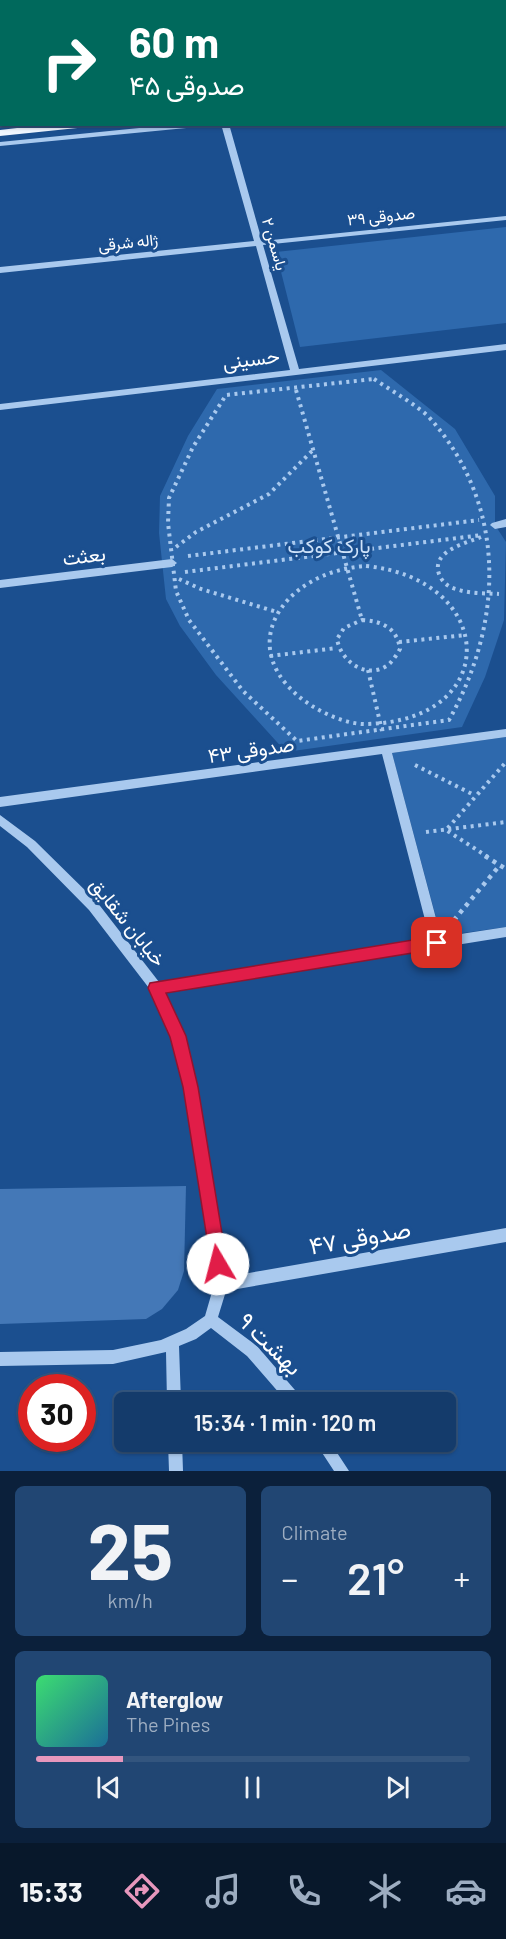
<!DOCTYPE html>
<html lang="en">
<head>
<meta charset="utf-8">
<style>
  :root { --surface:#143b6b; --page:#214673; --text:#f1f3f6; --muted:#9dadc1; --line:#33557e; --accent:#e797bd }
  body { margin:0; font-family:Barlow,Vazirmatn,sans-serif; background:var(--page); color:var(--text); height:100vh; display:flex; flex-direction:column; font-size:22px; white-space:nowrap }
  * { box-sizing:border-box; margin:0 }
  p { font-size:20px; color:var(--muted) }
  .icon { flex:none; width:33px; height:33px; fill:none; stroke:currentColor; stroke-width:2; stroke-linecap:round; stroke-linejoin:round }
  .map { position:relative; height:1471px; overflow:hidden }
  .drawer { display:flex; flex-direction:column; gap:15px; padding:15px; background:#0b203b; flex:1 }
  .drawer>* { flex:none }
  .hud { position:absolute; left:0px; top:0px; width:507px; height:126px; box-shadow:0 2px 4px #0004,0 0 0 2px var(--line); background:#00695c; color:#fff; overflow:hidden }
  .speed { position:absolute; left:18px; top:1374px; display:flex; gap:12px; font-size:30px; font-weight:700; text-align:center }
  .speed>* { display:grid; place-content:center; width:78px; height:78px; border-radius:50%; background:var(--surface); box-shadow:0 2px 4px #0004,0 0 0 2px var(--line); line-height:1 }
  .speed .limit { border:9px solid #d22; background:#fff; color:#111 }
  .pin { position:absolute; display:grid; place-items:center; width:51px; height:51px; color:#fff; margin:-26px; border-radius:12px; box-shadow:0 3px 9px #0006 }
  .me { position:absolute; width:66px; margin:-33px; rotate:352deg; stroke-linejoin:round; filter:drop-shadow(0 0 4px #0008) }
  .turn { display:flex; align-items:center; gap:21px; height:126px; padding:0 30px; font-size:27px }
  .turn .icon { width:78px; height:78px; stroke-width:2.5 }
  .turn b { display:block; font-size:42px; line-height:51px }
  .big { font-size:45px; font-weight:600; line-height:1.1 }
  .drawer .widget { flex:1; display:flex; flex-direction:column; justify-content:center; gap:9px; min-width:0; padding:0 21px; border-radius:9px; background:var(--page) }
  .drawer .dial { align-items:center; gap:0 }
  .dial b { font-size:78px; line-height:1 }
  .song { display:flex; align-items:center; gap:18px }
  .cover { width:72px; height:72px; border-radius:9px; background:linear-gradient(135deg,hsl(140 70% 55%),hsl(200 70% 35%)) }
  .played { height:6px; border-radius:3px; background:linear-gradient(90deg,var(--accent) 20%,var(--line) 20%) }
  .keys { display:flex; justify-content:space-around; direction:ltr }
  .heat { display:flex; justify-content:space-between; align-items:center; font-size:33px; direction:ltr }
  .drawer .tiles { flex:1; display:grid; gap:15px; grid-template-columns:1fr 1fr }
  .widget:last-child { grid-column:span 2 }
  .trip { position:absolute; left:114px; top:1392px; width:342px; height:60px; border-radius:9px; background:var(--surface); box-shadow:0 2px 4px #0004,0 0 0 2px var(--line); font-weight:600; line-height:60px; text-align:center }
  .tabs { display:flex; height:96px; justify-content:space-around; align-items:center; background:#08182b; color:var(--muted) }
  .tabs .icon { width:42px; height:42px }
  .tabs .active { color:var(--accent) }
  .tabs b { font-size:27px; color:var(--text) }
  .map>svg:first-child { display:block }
  .green { fill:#2e69ad }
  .building { fill:#4478b7 }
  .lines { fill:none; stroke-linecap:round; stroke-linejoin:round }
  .path-far1 { stroke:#a9c9ee; stroke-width:4; stroke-dasharray:3 4.5; stroke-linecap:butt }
  .path { stroke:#a9c9ee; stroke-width:4.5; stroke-dasharray:4 5; stroke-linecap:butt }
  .minor { fill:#a9c9ee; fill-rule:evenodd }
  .major { fill:#f0f6ff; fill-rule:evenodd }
  .route { fill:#e11d48; stroke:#92132f; stroke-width:1.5 }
  .labels { text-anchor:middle; stroke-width:6; stroke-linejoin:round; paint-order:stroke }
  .far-street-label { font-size:16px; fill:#fff; stroke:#1b4f8f }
  .street-label { font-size:20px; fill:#fff; stroke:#1b4f8f }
  .park-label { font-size:20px; fill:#cfe3fa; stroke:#1b4f8f }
  .near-street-label { font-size:24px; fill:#fff; stroke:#1b4f8f }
</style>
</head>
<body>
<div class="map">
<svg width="506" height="1471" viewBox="0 0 506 1471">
  <rect width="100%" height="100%" fill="#1b4f8f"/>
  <path class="green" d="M506,227v96l-206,24 -24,-95z
    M381,370l74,59 40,67v29l11,17 -2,78 -19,57 -23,50 -176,25 -70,-77 -36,-49 -14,-27 -7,-66 1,-37 28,-60 29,-47z
    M506,737v190l-65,9 -49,-183z"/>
  <path class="building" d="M186,1186l-2,85 -6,19 -16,19 -16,10 -146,5v-135z"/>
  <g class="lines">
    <path class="path-far1" d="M374,379c18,12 36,22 53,36 79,86 79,203 22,305l-152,21 -54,-50 -54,-71 -13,-29 -8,-68 1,-25 24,-51 33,-52z
      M296,390l66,230
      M481,537c-15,6 -50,14 -42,37 3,8 9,13 17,15 14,5 29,4 43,5
      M176,547l20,-15 73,-38 44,-44
      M188,556l291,-36
      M366,566c131,13 137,154 2,158 -19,1 -41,-9 -56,-18 -84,-54 -31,-135 54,-140z
      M185,572l297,-37
      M179,579l22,10 76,23
      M362,620c20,1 35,8 38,29 -3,5 -7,12 -12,16 -21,15 -47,-3 -51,-26l7,-11z
      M399,642l67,-7
      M270,656l67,-8
      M368,670l14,61
      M415,765l59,30
      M426,832l80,-10
      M488,857l-42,-27 60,-68"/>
    <path class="path" d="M485,856l21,13
      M454,920l46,-55"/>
    <path class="minor" d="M22,0h9l-1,2h-10z
      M0,6h2v4h-2z
      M0,96h2v4h-2z
      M179,124h31l-3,2 -207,20v-4z
      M221,124h8l33,117 244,-25v4l-243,25 36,124 207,-25v6l-506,60v-6l290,-34 -34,-124 -256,27v-6l254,-26z
      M506,519v8l-11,2 -5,-4 2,-2z
      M172,559l5,4 -5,4 -172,21v-8z
      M506,729v8l-114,16 49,184 65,-10v10l-342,55 20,44 12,51 30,190 280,-49v14l-280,49 -8,26 39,29 44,51 2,5h-16l-40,-46 -36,-28 -15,11 -17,7 2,56h-14l-1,-50 -53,12 -113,2v-14l113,-2 48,-10 25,-11 19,-13 9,-31 -30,-198 -12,-51 -20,-44 -63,-82 -62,-63 -27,-21v-11l35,26 62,61 62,80 271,-43 -48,-185 -382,53v-10z
      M168,1442h14l1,29h-14z
      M315,1442h15l19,29h-15z"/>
    <path class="major" d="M0,104h2v6h-2z
      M51,124h41l-5,3 -87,9v-6z"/>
  </g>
  <path class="route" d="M437,936l7,7 -7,6 -271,44 20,43 12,51 29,177 -3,6 -6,2 -6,-2 -29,-183 -13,-50 -22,-49 2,-5z"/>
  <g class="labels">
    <g class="far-street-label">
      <text transform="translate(381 216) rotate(-6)" y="6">صدوقی ۳۹</text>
      <text transform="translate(128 242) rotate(-6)" y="6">ژاله شرقی</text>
      <text transform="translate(275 244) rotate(74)" y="6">یاسمن ۲</text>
    </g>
    <g class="street-label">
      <text transform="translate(251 359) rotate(-7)" y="7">حسینی</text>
      <text transform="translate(84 556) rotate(-7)" y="7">بعثت</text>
      <text transform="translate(251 750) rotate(-8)" y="7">صدوقی ۴۳</text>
      <text transform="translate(128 922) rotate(51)" y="7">خیابان شقایق</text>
    </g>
    <g class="park-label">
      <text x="329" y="553">پارک کوکب</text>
    </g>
    <g class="near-street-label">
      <text transform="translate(360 1238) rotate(-10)" y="8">صدوقی ۴۷</text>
      <text transform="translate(270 1344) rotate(44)" y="8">بهشت ۹</text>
    </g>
  </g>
</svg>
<div class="speed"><div class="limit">30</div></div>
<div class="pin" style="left:437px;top:943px;background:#d93025"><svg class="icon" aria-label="arrive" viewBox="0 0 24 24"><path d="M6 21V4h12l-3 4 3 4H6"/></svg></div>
<svg class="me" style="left:218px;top:1264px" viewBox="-20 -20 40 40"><circle r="19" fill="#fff"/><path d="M0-13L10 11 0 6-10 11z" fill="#e11d48"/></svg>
<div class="trip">15:34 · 1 min · 120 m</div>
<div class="hud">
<div class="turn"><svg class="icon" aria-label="right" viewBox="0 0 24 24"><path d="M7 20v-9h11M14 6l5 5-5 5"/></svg><div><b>60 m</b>صدوقی ۴۵</div></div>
</div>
</div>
<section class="drawer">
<div class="tiles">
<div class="widget dial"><b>25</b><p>km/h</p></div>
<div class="widget"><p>Climate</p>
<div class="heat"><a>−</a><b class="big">21°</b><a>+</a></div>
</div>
<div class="widget">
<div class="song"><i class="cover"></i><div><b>Afterglow</b><p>The Pines</p></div></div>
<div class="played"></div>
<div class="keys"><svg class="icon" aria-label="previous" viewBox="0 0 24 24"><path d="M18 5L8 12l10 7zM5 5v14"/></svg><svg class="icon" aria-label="pause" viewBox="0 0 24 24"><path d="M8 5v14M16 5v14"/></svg><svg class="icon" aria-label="next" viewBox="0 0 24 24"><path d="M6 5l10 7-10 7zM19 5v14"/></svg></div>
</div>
</div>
</section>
<nav class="tabs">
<b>15:33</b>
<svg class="icon active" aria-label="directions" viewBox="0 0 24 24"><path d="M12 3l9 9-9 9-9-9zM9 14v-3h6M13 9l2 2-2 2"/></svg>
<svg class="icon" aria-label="music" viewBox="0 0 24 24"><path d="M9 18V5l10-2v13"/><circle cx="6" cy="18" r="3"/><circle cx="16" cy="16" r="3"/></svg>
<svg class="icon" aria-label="phone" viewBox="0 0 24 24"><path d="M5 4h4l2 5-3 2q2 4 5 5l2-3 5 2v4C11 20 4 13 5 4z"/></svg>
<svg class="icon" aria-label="climate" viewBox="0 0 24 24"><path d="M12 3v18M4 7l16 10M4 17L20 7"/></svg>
<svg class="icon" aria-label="car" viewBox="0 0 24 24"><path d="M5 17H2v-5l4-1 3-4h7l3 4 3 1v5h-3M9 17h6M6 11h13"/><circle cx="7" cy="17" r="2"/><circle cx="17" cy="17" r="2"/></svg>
</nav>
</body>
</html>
